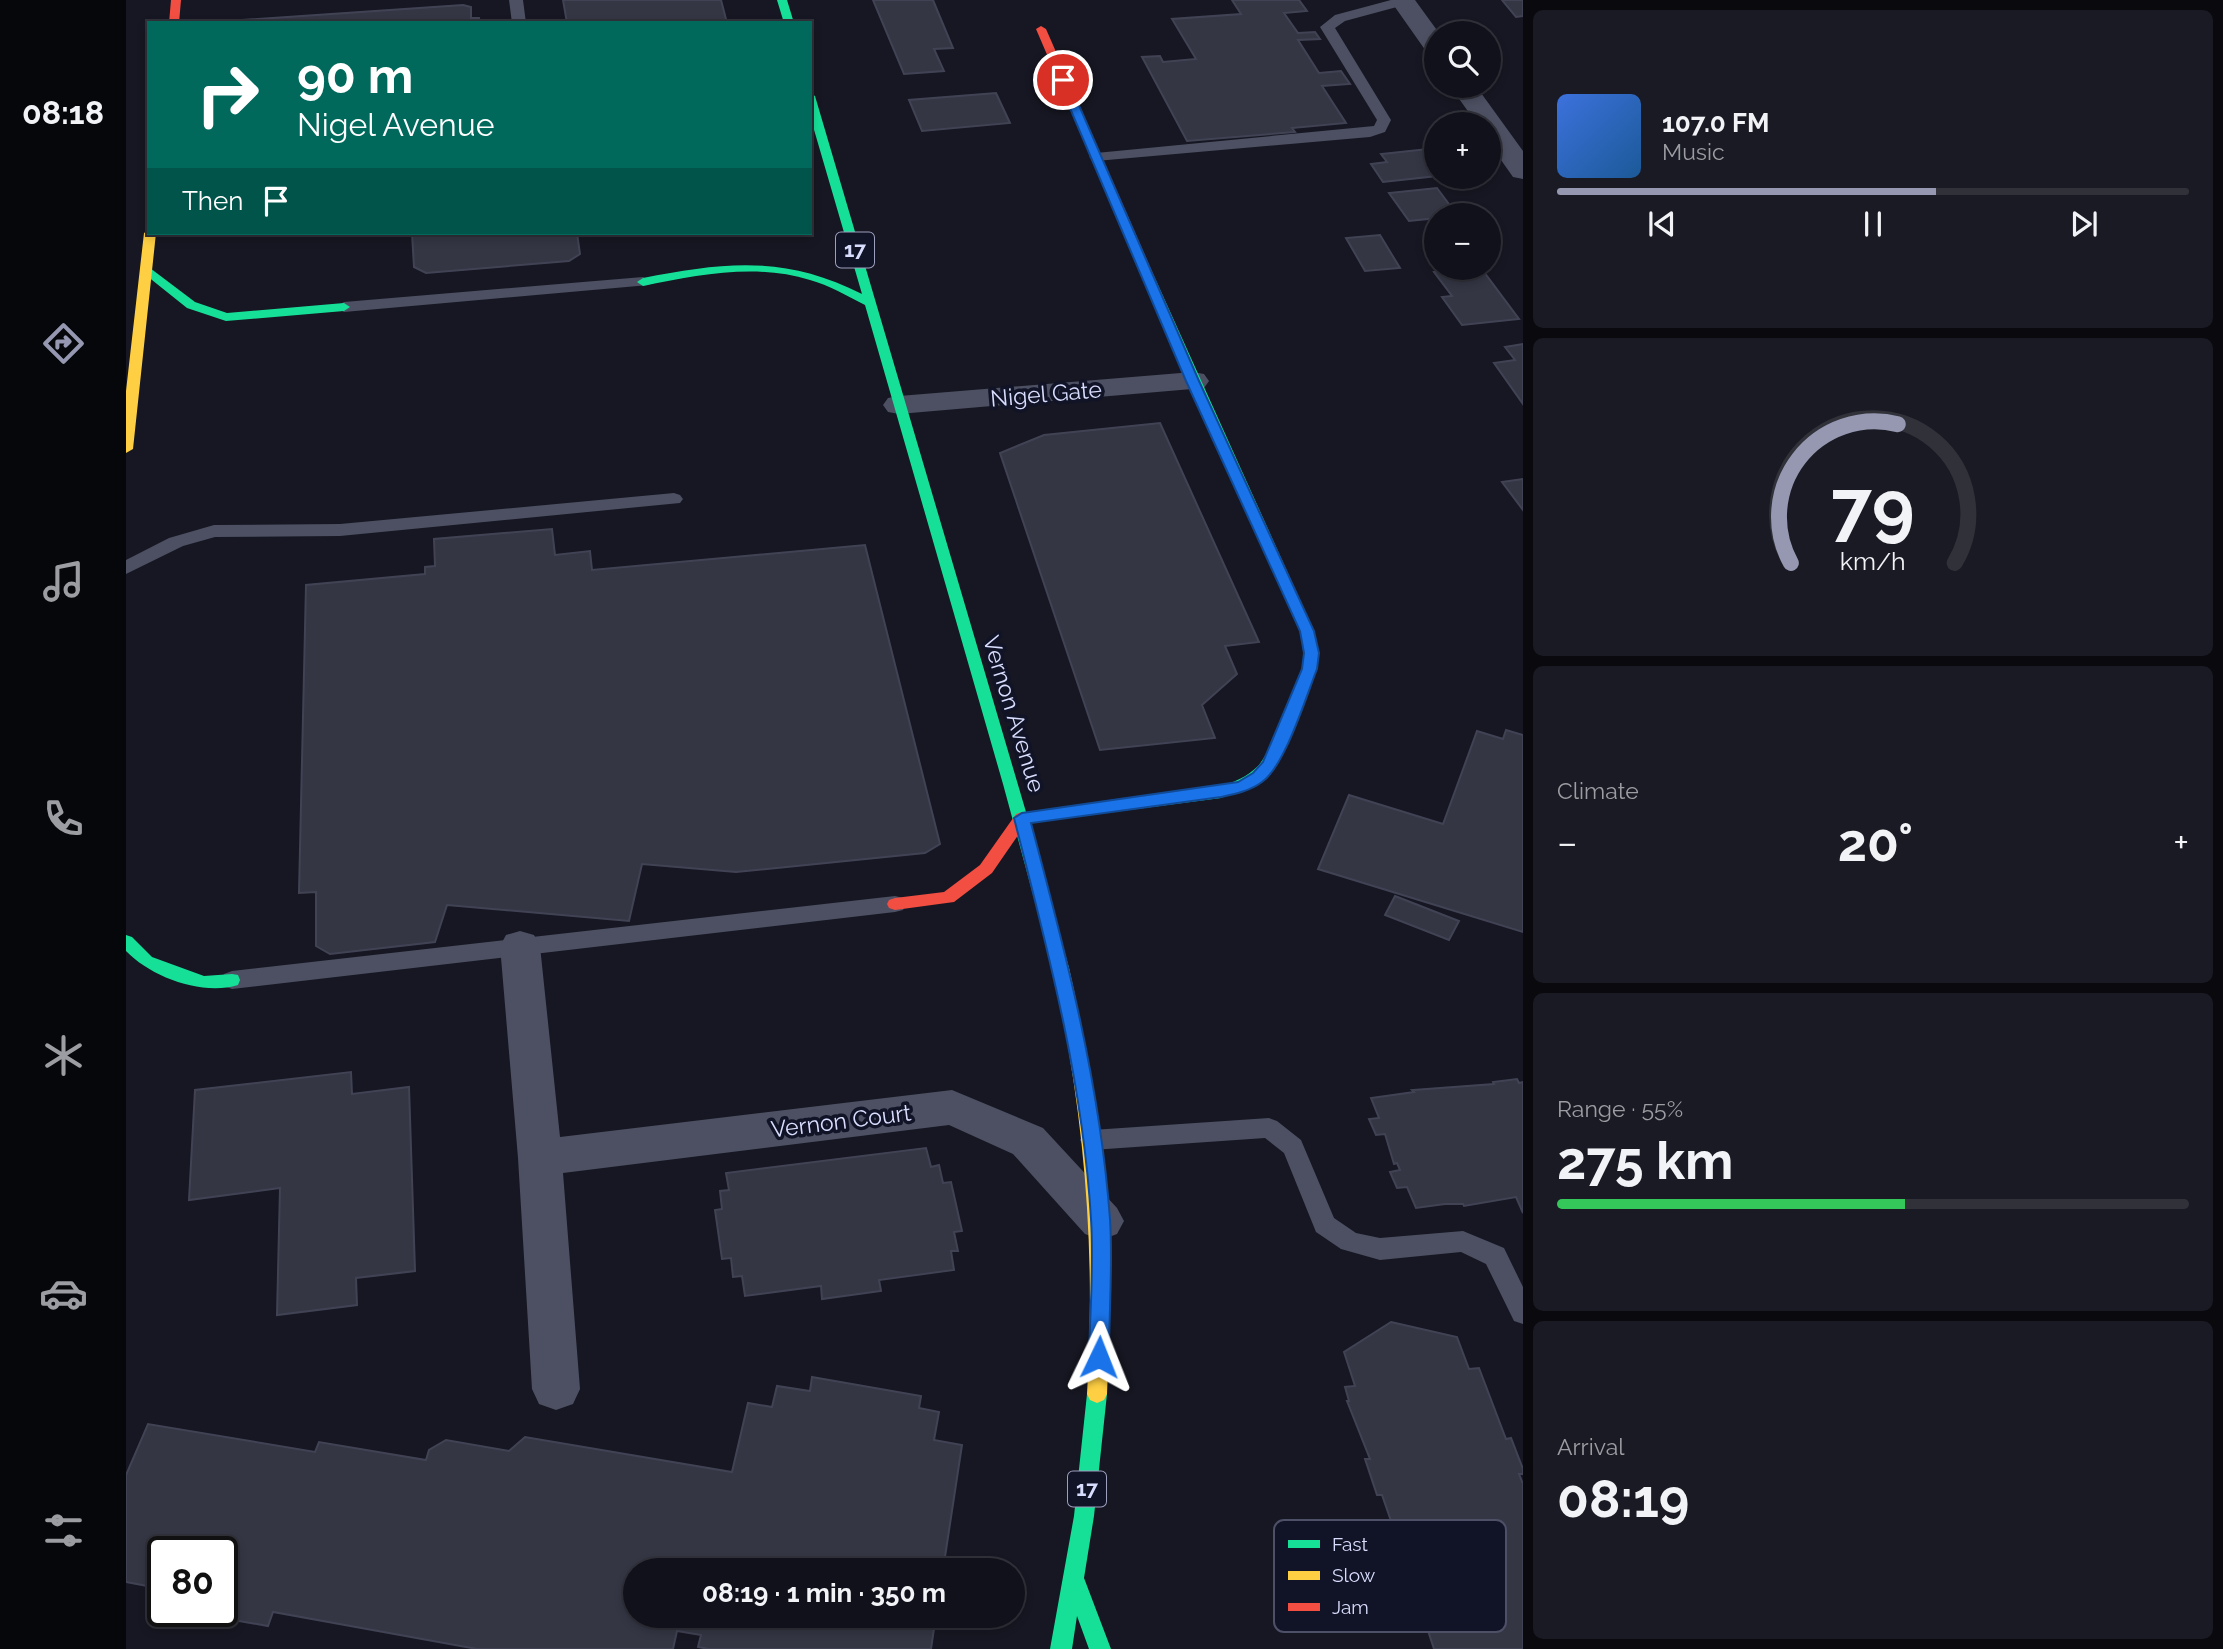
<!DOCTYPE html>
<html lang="en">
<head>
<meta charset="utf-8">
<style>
  :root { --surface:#10111a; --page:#191a23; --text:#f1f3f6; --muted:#9c9da2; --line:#303139; --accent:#9598b0 }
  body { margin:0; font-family:Raleway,sans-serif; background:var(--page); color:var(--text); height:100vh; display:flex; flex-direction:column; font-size:26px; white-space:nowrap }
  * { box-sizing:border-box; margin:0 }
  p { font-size:23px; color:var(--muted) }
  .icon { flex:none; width:38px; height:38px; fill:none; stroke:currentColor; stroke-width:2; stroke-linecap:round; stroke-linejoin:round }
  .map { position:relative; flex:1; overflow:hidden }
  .sheet { display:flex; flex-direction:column; gap:10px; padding:10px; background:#09090e; width:700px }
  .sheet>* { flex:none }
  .top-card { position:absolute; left:21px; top:21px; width:665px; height:214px; border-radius:0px; box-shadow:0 4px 10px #0003,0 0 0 2px var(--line); background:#00695c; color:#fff; overflow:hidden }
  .buttons { position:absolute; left:1298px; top:21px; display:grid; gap:14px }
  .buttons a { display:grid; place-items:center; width:77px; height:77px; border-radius:50%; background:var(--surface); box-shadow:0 4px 10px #0003,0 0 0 2px var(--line); font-size:35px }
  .speed { position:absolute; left:21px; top:1536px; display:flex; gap:14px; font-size:35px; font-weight:700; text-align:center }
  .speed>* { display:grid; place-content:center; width:91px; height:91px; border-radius:50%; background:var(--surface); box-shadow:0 4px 10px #0003,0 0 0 2px var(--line); line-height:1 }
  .speed .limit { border:4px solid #111; border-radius:10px; background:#fff; color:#111 }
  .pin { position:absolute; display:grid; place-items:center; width:60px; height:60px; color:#fff; margin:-30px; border:4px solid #fff; border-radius:50%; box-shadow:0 2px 7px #0007 }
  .me { position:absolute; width:77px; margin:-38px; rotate:2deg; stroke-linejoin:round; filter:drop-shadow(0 0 5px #0008) }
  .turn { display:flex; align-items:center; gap:24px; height:147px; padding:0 35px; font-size:32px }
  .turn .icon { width:91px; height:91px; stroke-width:2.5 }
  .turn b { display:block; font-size:49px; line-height:60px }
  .then { display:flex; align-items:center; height:66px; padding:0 35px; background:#0003; gap:14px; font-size:26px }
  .big { font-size:52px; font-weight:700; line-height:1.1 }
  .sheet .widget { flex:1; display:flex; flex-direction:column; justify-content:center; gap:10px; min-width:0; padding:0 24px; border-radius:10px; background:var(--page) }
  .sheet .dial { align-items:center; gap:0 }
  .dial svg { height:182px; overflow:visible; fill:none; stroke:var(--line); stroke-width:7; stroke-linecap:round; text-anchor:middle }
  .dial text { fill:var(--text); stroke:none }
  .song { display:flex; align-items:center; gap:21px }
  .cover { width:84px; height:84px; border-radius:10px; background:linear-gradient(135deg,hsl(220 70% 55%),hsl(210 70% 35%)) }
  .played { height:7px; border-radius:4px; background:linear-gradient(90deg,var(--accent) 60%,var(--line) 60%) }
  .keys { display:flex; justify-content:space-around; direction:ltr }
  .heat { display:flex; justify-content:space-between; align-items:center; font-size:38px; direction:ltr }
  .charge { height:10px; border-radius:5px; background:linear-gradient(90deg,#34c759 55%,var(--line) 0) }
  .trip { position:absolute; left:497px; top:1558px; width:402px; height:70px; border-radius:35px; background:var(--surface); box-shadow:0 4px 10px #0003,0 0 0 2px var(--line); font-weight:700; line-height:70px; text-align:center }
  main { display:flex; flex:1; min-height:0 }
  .tab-bar { display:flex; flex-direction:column; width:126px; justify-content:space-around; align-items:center; background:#06070a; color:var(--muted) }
  .tab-bar .icon { width:49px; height:49px }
  .tab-bar .selected { color:var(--accent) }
  .tab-bar b { font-size:32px; color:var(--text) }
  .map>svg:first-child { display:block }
  .building { fill:#343644; stroke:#414355; stroke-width:2 }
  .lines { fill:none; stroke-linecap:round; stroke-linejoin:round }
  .lane { fill:#4c5062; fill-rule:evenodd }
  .street { fill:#4c5062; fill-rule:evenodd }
  .fast { fill:#16e098; fill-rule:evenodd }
  .slow { fill:#ffcf43; fill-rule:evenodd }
  .jam { fill:#f24e42; fill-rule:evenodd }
  .route { fill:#1a73e8; stroke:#114b97; stroke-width:2 }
  .labels { text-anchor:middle; stroke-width:7; stroke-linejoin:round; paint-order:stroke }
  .shield { fill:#111327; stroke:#9da0bd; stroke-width:2 }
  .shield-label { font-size:21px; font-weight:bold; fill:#d9ddfd }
  .street-label { font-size:23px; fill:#d9ddfd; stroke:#111327 }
  .key { fill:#111327; stroke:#4d5067; stroke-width:2 }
  .key-label { font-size:19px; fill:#d9ddfd }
</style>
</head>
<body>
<main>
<nav class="tab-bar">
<b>08:18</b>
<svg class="icon selected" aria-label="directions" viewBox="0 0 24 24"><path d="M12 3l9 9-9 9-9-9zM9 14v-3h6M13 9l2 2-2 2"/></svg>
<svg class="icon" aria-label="music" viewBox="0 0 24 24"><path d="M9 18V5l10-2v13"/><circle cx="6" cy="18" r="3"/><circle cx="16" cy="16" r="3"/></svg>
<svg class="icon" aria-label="phone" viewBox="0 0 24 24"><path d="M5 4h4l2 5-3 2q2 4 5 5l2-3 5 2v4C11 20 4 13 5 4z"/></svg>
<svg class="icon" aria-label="climate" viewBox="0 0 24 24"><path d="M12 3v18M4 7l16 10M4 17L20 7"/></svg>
<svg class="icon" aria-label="car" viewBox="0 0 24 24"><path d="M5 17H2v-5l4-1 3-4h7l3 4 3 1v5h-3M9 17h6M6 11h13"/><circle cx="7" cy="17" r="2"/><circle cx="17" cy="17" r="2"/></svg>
<svg class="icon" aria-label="filters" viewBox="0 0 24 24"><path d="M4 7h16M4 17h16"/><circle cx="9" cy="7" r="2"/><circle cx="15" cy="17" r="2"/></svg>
</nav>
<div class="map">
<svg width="1397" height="1649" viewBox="0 0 1397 1649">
  <rect width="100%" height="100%" fill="#161722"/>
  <path class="building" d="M437,0h158l6,23h-160z
    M747,0h60l20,48 -19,1 10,22 -40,3z
    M1106,0h67l8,11 -23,2 14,20 17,-1 5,7 -22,1 21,33 22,-2 9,13 -28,2 24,37 -54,5 3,4 -108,9 -45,-84 18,-1 3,6 33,-3 -24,-40 69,-5z
    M1376,0h21v16l-7,1z
    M337,5l8,2v11h8l1,5h-244l6,-3z
    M870,93l14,30 -88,8 -13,-31z
    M1302,149l9,12v15l-54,6 -12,-18 16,-2 -6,-8z
    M1311,188l20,27h-20v3l-28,3 -20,-28z
    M286,233h165l3,21 -11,7 -143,12 -12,-6z
    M1254,235l20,33 -35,3 -19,-33z
    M1342,268h13l38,51 -57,6 -20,-28 10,-1 -18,-24z
    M1397,344v60l-29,-41 21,-3 -10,-13z
    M1034,423l99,219 -34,4 12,28 -35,31 13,33 -115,12 -100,-297 44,-18z
    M1397,479v31l-21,-28z
    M426,529l3,26 35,-4 2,19 273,-25 75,299 -15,9 -189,19 -94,-8 -13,57 -182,-16 -12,37 -105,12 -14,-8v-54l-17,1 7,-308 119,-11v-7l10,-1 -1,-27z
    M1380,730l17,5v197l-205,-63 31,-74 94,29 34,-93 26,8z
    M1269,896l64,25 -10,19 -64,-25z
    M225,1072l1,22 57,-7 6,184 -59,7 1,27 -80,10 3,-127 -91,12 6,-110z
    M1391,1079l2,4 4,-1v131l-7,-16 -52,9 -1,-2h-18l-29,4 -9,-21 -10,1 -7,-16 10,-2 -3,-7 -3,1 -9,-30 -9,1 -7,-16 10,-1 -8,-20 43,-6 -2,-2 82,-6 -1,-2z
    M800,1148l5,19 8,-2 4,18 8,-1 11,49 -8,1 4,19h-7l3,19 -75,10 2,11 -59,8 -1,-13 -76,10 -3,-20 -9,1 -2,-19 -9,1 -7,-49 7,-1 -2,-18 9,-1 -3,-17z
    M1265,1322l66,15 12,32 10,-1 27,71 5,-1 12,31v5h-4l4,10v165h-89l-18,-55 -11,1 -12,-31 12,-2 -3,-8h-5l-11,-33h5l-9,-26h-5l-12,-36h5l-23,-58h2l-4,-14 10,-1 -11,-34z
    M686,1377l109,19 -2,12 20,4 -5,28 28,5 -19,125h-308v45h301l-5,34h-222l-11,-2 3,-12 -24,-4 -4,18h-196l-204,-37 -5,14 -80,-14h34v-60h-59v37l-37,-7v-107l22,-51 167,28 4,-10 107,18 3,-10 17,-10 63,11 16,-14 207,35 16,-69 24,4 5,-21 33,5z"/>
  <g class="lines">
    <path class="lane" d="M383,0h14l3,23h-14z
      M1265,0l19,1 -2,3 -63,17 -10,7 56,92 -6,12 -15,5 -274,24 -7,-4 7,-4 278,-27 3,-6 -57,-93 15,-12z
      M517,277l8,5 -2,3 -305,27 -8,-5 8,-5z
      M548,493l6,2 3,4 -3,4 -340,33 -125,1 -32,9 -57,28v-14l43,-22 45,-13 126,-1z
      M769,896l8,2 3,6 -3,6 -8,2 -663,77 -8,-3 -3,-6 3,-6 8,-3z
      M1143,1118l8,3 24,19 33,78 22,15 24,5 83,-7 41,17 19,39v37l-9,-3 -28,-57 -25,-12 -81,8 -39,-11 -25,-17 -32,-79 -19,-15 -173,12 -8,-3 -4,-7 4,-7 8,-3z"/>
    <path class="street" d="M1264,0h25l24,33 -2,24 -9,-3z
      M1324,86h26l47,65v28l-10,-2 -24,-34v-19h-12z
      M1067,372l11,2 5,7 -5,7 -305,26 -11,-2 -5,-7 5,-7 11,-2z
      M394,931l14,4 6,11 20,191 392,-47 91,38 74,80 7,13 -7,13 -16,6 -16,-6 -72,-80 -64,-29 -386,48 17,216 -7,15 -17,6 -17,-6 -7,-15 -14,-231 -18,-212 6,-11z"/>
    <path class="fast" d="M651,0h10l7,23h-10z
      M684,93l5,3 211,716 194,-25c14,-5 27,-10 38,-21 10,-10 41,-82 45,-98 2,-12 -1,-25 -3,-37l-158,-355 2,-3 4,-1 6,4 160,355 4,22 -1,16 -36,89 -13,17 -12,9 -35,14 -192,25 40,145 -2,5h-12l-2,-5 -50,-184 -138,-479c-18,-9 -36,-20 -55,-25 -54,-17 -113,-5 -167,6l-6,-4 6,-4c82,-16 142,-23 219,16l-52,-178z
      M20,265l49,37 32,11 117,-10 6,4 -6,4 -118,10 -39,-13 -45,-36 -2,-3z
      M0,935l6,2 20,20 52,19 28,-2 6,1 2,5 -2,5c-36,11 -87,-8 -112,-34z
      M971,1385l7,3 3,6 -13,122 -10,62 27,71h-22l-12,-33 -5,33h-22l24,-133 13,-122 3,-6z"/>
    <path class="slow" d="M23,230v3h7l-23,216 -7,4v-62l18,-158z
      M935,962l6,1 2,5c33,145 45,277 38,426l-3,6 -7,3 -7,-3 -3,-6c9,-149 -3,-280 -34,-426l2,-5z"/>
    <path class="jam" d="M45,0h10l-2,23h-10z
      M915,26l5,3 108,247 -2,3 -4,1 -6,-4 -106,-247z
      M896,812l8,6 -38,55 -38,29 -59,8 -6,-2 -2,-4 2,-4 6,-2 49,-6 36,-27 36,-51z"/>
  </g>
  <path class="route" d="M933,78l9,2 131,301 115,250 5,22 -2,16c-11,28 -32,97 -55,113 -12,9 -27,12 -41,15l-190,26c35,131 69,260 79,396 3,45 -1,92 -1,138l-3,6 -7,3 -7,-3 -3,-6c1,-45 5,-92 2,-138 -8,-137 -43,-268 -77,-401l8,-5 216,-31 15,-9 10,-11 39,-93 2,-16 -4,-22 -114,-250 -128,-301z"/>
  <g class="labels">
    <g class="shield">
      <rect x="710" y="232.5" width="38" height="35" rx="5"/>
      <rect x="942" y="1471.5" width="38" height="35" rx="5"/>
    </g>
    <g class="shield-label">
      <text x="729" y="257">17</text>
      <text x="961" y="1496">17</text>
    </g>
    <g class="street-label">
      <text transform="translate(920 394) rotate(-5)" y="8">Nigel Gate</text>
      <text transform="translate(888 714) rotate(73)" y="8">Vernon Avenue</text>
      <text transform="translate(715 1121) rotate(-7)" y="8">Vernon Court</text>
    </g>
  </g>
  <rect x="1148" y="1520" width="232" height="112" rx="10" class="key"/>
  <rect x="1162" y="1540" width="32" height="8" fill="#16e098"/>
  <rect x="1162" y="1571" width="32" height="9" fill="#ffcf43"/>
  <rect x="1162" y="1603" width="32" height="8" fill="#f24e42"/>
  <g class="key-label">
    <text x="1206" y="1551">Fast</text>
    <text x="1206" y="1582">Slow</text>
    <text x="1206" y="1614">Jam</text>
  </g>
</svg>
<div class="buttons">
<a><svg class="icon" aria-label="search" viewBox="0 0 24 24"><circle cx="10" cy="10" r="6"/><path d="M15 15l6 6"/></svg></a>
<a>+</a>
<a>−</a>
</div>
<div class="speed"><div class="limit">80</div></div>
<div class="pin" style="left:937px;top:80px;background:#d93025"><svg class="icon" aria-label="arrive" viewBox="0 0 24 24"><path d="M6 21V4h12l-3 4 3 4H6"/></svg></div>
<svg class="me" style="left:973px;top:1357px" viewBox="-20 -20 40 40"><path d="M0-17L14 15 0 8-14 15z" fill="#1a73e8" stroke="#fff" stroke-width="4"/></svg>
<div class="trip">08:19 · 1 min · 350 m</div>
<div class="top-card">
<div class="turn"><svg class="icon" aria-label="right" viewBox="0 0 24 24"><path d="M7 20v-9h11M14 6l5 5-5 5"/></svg><div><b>90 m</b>Nigel Avenue</div></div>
<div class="then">Then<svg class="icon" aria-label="arrive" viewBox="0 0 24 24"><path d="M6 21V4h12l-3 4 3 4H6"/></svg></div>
</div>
</div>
<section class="sheet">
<div class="widget">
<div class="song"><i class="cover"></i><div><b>107.0 FM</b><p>Music</p></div></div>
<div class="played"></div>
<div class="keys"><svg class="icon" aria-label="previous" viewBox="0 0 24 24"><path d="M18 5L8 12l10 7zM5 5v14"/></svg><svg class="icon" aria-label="pause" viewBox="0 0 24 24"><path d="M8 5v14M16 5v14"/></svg><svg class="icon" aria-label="next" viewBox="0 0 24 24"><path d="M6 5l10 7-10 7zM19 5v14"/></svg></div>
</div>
<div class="widget dial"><svg viewBox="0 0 100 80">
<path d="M14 69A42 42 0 1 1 86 69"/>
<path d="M14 69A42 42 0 0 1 61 8" stroke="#9598b0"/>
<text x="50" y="56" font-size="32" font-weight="700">79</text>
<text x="50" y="72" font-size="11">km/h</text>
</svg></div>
<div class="widget"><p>Climate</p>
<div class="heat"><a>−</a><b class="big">20°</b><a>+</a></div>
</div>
<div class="widget"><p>Range · 55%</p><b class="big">275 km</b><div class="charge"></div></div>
<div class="widget"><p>Arrival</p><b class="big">08:19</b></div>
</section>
</main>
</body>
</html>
